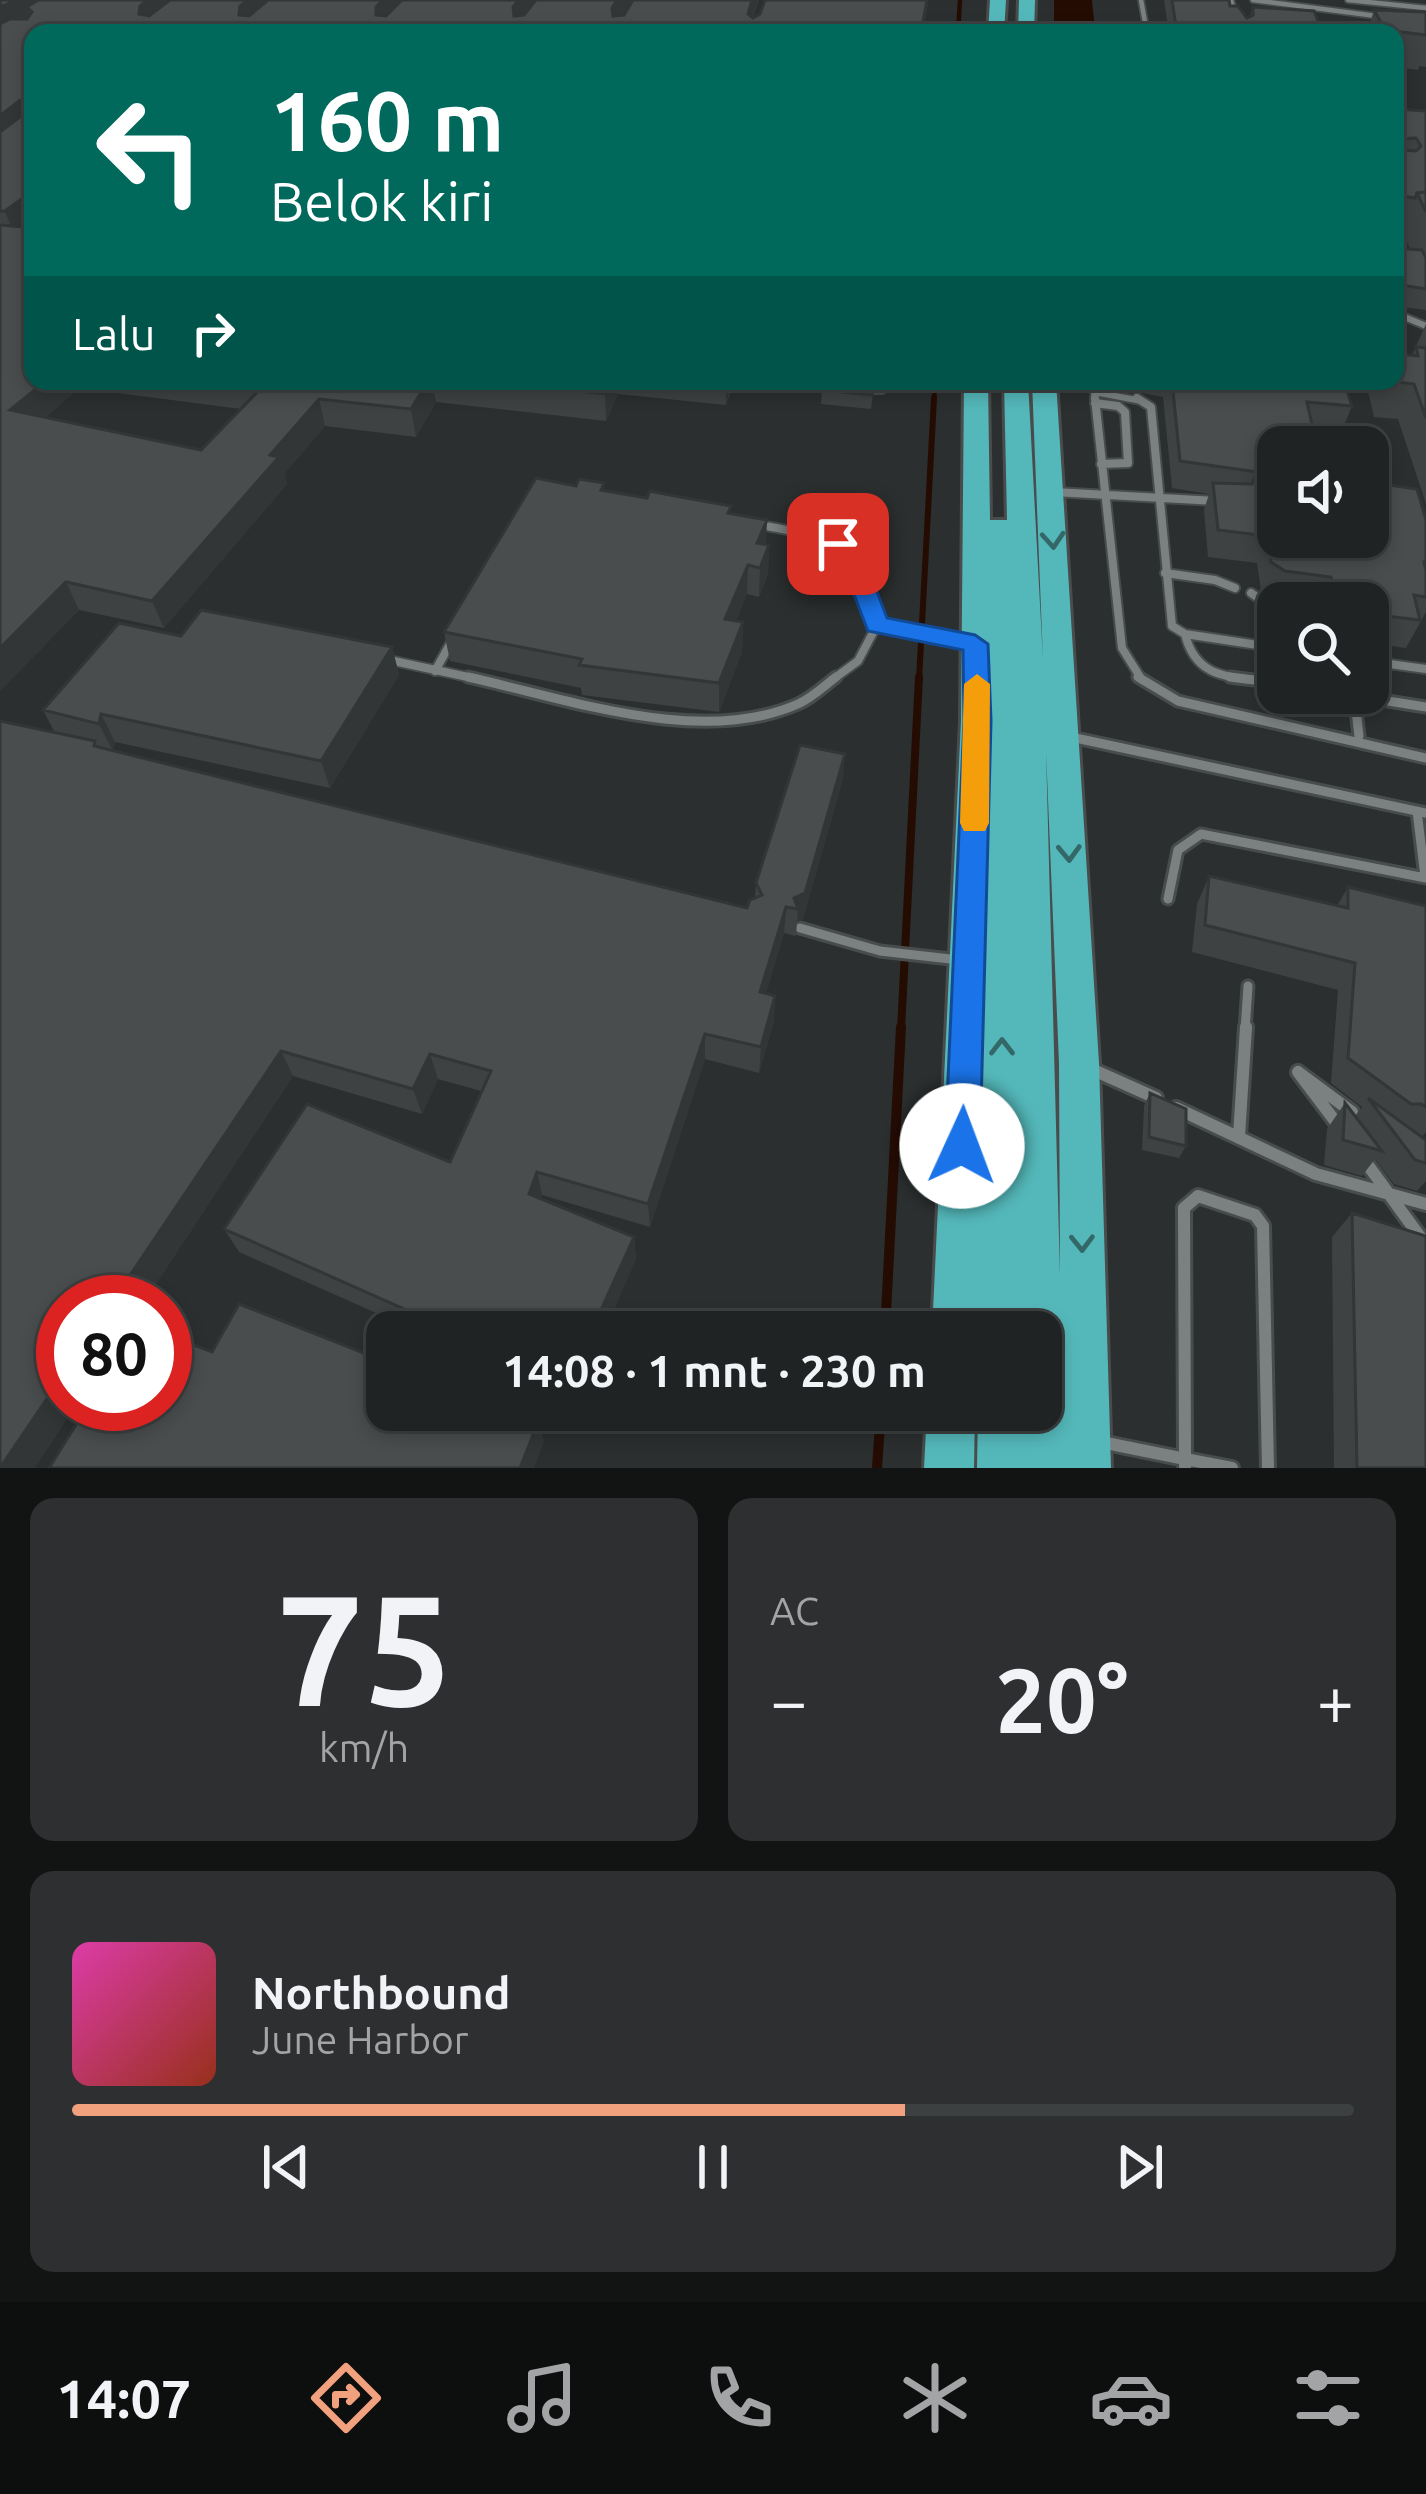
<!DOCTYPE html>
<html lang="id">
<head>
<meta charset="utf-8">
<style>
  :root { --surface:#202323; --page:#2d2f30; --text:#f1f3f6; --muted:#a2a4a6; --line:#3d4041; --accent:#f1a17d }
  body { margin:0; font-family:Ubuntu,sans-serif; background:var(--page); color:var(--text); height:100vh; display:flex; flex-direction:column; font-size:45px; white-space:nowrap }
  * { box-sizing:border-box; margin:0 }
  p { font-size:39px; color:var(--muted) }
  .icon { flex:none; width:66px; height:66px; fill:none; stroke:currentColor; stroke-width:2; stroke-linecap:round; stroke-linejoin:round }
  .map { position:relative; height:1468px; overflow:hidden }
  .sheet { display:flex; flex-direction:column; gap:30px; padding:30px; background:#121313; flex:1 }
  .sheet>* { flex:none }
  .guide { position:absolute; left:24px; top:24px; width:1380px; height:366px; border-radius:24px; box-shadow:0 6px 18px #0003,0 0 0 3px var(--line); background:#00695c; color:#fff; overflow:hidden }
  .fabs { position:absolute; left:1257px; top:426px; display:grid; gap:24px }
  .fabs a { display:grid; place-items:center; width:132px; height:132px; border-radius:24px; background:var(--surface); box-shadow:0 6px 18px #0003,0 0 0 3px var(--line); font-size:60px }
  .speed { position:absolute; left:36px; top:1275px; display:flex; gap:24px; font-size:60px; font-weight:700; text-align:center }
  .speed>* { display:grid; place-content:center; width:156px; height:156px; border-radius:50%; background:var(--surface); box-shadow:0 6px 18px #0003,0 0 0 3px var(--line); line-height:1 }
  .speed .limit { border:18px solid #d22; background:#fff; color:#111 }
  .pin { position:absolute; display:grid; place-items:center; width:102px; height:102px; color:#fff; margin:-51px; border-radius:24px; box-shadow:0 6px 18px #0006 }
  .me { position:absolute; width:132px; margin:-66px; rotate:2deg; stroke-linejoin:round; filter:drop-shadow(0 0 9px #0008) }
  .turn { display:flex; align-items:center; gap:42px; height:252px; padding:0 48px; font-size:54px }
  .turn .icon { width:156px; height:156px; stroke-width:2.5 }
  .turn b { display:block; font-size:84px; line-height:102px }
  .then { display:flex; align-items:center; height:114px; padding:0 48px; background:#0003; gap:24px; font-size:45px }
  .big { font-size:90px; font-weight:700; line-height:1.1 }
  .sheet .widget { flex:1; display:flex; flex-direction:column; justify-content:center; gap:18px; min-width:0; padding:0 42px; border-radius:24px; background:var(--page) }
  .sheet .dial { align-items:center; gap:0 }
  .dial b { font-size:156px; line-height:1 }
  .song { display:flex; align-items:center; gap:36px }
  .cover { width:144px; height:144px; border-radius:18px; background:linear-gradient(135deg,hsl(320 70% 55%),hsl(10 70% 35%)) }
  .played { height:12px; border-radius:6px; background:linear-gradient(90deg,var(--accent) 65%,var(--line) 65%) }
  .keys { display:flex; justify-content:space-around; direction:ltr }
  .heat { display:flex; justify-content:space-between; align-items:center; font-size:66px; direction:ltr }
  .sheet .tiles { flex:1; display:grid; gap:30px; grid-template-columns:1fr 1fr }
  .widget:last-child { grid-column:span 2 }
  .trip { position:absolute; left:366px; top:1311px; width:696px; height:120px; border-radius:24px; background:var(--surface); box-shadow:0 6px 18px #0003,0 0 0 3px var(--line); font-weight:700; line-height:120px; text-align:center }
  .dock { display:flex; height:192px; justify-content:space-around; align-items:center; background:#0d0e0e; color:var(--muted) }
  .dock .icon { width:84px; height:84px }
  .dock .current { color:var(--accent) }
  .dock b { font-size:54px; color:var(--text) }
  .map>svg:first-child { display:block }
  .water { fill:#250c03 }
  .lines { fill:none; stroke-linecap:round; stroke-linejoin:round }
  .stream-far3 { stroke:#250c03; stroke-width:4.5 }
  .stream-far2 { stroke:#250c03; stroke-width:6 }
  .stream-far1 { stroke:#250c03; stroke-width:8 }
  .stream { stroke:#250c03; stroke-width:10 }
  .lane-far4-casing { stroke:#494c4c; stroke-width:8 }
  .lane-far3-casing { stroke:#494c4c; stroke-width:10 }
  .lane-far2-casing { stroke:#494c4c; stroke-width:12 }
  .lane-far1-casing { stroke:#494c4c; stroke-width:15 }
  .lane-casing { stroke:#494c4c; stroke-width:18 }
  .highway-casing { stroke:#494c4c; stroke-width:6 }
  .lane-far4 { stroke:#7b8080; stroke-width:4.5 }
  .lane-far3 { stroke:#7b8080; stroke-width:6 }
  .lane-far2 { stroke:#7b8080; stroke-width:8 }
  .lane-far1 { stroke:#7b8080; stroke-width:9 }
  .lane { stroke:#7b8080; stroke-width:12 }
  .highway { fill:#54b8ba; fill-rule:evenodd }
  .wall { fill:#3f4242; fill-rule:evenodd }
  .shaded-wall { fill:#333636 }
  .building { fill:#494d4d; stroke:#333636; stroke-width:3; fill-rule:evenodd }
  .oneway { stroke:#346868 }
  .route { fill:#1a73e8; stroke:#114b97; stroke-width:3 }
  .slow { fill:#f59e0b }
</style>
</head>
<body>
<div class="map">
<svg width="1426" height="1468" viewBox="0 0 1426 1468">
  <rect width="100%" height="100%" fill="#2b2f2f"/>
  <path class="water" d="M1054,0h38l3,30 -41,3z"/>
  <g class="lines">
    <path class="stream-far3" d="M958,33l2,-33
      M934,401l1,-20"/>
    <path class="stream-far2" d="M919,680l15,-282"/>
    <path class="stream-far1" d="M901,1030l18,-353"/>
    <path class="stream" d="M885,1332l16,-305
      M877,1468l4,-58"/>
    <g class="lane-far4-casing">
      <path id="lane-far4" d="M1141,0l6,33
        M1231,0l10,33
        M1253,0l131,17
        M1348,0l78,8"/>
    </g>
    <g class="lane-far3-casing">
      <path id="lane-far3" d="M1395,223l31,2
        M1395,313l31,13
        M795,381l40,6
        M1093,381l2,20
        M863,390h19l5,-9
        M1094,392l48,9"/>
    </g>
    <g class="lane-far2-casing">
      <path id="lane-far2" d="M1095,398l27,250 20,32
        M1137,398l14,9 21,219 13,8 93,14
        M1095,403l23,3 7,6 3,51 -27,1
        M1054,492l162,9
        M759,525c79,12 90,26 118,100l95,18
        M1165,573l50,7 20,8
        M1251,593l16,11 11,18
        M1185,634c9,37 34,43 69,46
        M389,660l93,20
        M1368,661l58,8
        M435,671l18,-32
        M832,680l26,-19 19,-36"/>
    </g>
    <g class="lane-far1-casing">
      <path id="lane-far1" d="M468,677c100,22 232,70 330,27 14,-6 26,-18 38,-27
        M1138,677l40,24 248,57
        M1230,677l48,6
        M1338,693l88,14
        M1354,693l5,43
        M1071,737l355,76
        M1417,811l8,66
        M1168,899l10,-49 23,-16 225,44
        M800,928l80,23 79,9
        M1245,1030l3,-44"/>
    </g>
    <g class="lane-casing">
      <path id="lane" d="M1089,1068l67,30
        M1176,1108l140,66 110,30
        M1341,1129l-43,-57 54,40
        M1239,1136l7,-109
        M1362,1157l64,88
        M1101,1442l84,17 -1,-251 14,-12 57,19 8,11 5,242
        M1185,1468v-9l47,9"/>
    </g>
    <g class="highway-casing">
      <path id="highway" d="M990,0h16l-2,33h-16z
        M1019,0h16l-1,33h-16z
        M964,381h24l2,139h17l-3,-139h24l15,279 -11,-279h24l43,682 12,405h-134l1,-58h63v-23l15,6 5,11 -1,-69 -5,14 -14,5v-22h-62v-12l-1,12h-46l29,-611zM1046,751l13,312 1,212z
        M927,1410h48l-1,58h-50z"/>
    </g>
    <use href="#lane-far4" class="lane-far4"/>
    <use href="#lane-far3" class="lane-far3"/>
    <use href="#lane-far2" class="lane-far2"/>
    <use href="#lane-far1" class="lane-far1"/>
    <use href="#lane" class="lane"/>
    <use href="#highway" class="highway"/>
  </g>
  <path class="wall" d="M0,0h631l-9,15 137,-15 -6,18 175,-18 -5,33h-890v348h729l-2,9 -28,-3 -6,18 -108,-11 -12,27 -170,-19 -20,35 -91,-11 -41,48 3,10 -123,144 -85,-18 -79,81zM79,388l162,21 -40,41 -156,-32z
    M1164,0h65l1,6 17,12 3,-2 3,-9 70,26h-154z
    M1374,10l52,2v55l-7,-1 -1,4 -23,-3v-34h-28z
    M1395,109l31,2v199l-31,-4v-58l15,1 -8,-18 5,-13 -12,-2z
    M1426,324v180l-28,-85 -24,-2 -7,-30 3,-6h25l17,-26z
    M1104,381h240l8,25 -11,27 -27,-2 -36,106 148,-17v92l-20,36 -38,-5v-40h-61l-34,-4 -12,-9 -4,-27 -49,-6 -4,-47 5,-16 -37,-6 -9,-91 -59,-11z
    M874,384l-3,25 -50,-5 1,-14z
    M605,491l126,22 35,31 3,1 -1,29 -9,23 -12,-3 -11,27 7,1 -1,30 -23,60 -137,-17 -1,-7 -131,-27 -6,-29z
    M181,636l211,11 7,28 -69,113 -215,-46 -2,8 634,158 8,-11 1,-14 89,-129 -3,28 -39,137 -6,3 -1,14 -12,-3 -18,60 9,3 -1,25 -15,52 -54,-14 -55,168 -108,-32 -1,4 93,38 2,22 -32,73h-185l-180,-80 -15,-23 226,-67 31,-71 -43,-12 -16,35 -129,-38 -149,226h-81l-8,-569 -12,-23z
    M1209,876l128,30 11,-19 78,19v226l-4,5 4,3v41l-9,10 -23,-7 -19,-25 -13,17 -38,-11 3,-36 18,-26 10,13 7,-9 -31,-24 7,-93 -146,-38 5,-48z
    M1150,1093l36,53 -7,12 -37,-8 2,-44z
    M1352,1213l74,255h-92l-2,-231z
    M805,1410l39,18 -1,5 -40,-5z"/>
  <path class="shaded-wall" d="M14,0h38l-25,7 3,8 -16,12 -14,1v-22z
    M148,0h33l-35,33 -7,-19 1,-8z
    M248,0h29l-32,33 -6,-18 1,-9z
    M383,0h24l-27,33 -4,-18v-8z
    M519,0h19l-22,29 -3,-22z
    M617,0h14l-18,29 -1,-21z
    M752,0h7l-11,33v-19z
    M20,100l9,24 -29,22v-30z
    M24,197l9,22 -8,-6 5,12 -15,11 -10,-25z
    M46,381h30l3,7 -57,50 -12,-28z
    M428,381h4l4,21 -20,35 -5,-28z
    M610,381h7l1,13 -12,27 -1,-27z
    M726,381h6l-6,24z
    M319,399l6,27 -41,48 3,10 -123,144 -12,-27 118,-146z
    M767,520l-1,29 -9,-6z
    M769,545l-1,29 -9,23 1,-29z
    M748,565l-1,29 -22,54v-29z
    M66,582l13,28 -79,81v-43z
    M743,622l-1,30 -23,60v-29z
    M392,647l7,28 -69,113 -9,-27z
    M101,714l14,28 -2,9 -14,-27z
    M845,754l-3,28 -39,137 -6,3 1,-13 -4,-11z
    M786,907l-2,26 -25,85 1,-26z
    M775,996l-1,25 -15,52 2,-26z
    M705,1034v25l-55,168 -2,-23z
    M281,1051l12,25 -149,226h-32z
    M430,1054l8,25 -16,35 -9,-25z
    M537,1172l5,23 -8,22 -5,-23z
    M634,1237l2,22 -32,73h-13z
    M63,1375v29h14l-42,64h-35z
    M538,1422l6,19 -10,27h-14z"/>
  <path class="building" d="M0,0h14l-8,5 -6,1z
    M38,0h110l-8,6 -1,8 10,2 21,-16h78l-8,6 -1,9 10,1 19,-16h115l-7,7v8l10,1 16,-16h117l-6,7 1,9 10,-1 12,-15h81l-5,8 1,8 11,-1 9,-15h119l-4,14 5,4 7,-4 5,-14h162l-6,33h-888v348h13l-36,29 191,40 62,-64 -39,-5h204l-17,28 -92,-10 -49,56 9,2 -127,144 -86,-19 -66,66v-423l24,2 6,-5 -5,-9 5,-12 -6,-4 -19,14h-5v-79l28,-21 2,-9 -10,-2 -20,16v-92l10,-5h17l5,-7 -5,-5z
    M1172,0h57l1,6h8l9,12 6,-3v-8l61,4 9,22h-46l-1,-4 -39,-2 2,6h-62z
    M1374,10l52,2v23l-41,-5z
    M1395,109l31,2v81l-9,1 -2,5 -20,-3v-23h6l-6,-16zM1416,138l5,8 -5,5 -15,-1 -4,-11z
    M1426,192v20l-9,-19z
    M1395,248l27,2 4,8v31l-25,-4 -6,-14z
    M1416,347l10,1v70l-12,-34 -24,-3h5v-28l23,3z
    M482,381h128l-5,13z
    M824,381h25l25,3 -2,11 -50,-5z
    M1172,381h172l8,25 -45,-4 10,45h-39v90h90v-55l49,7 9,31v42h-2l2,8v27l-12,-2 6,25 -52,-6v-11h-32l-5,-26 -46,-6 -14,-9 -3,-26 -50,-6 -5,-47 39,1 5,-12 -77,-11z
    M536,478l40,8 3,-7 25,4 -3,7 46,8 3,-7 25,5 56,10 -3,7 39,7 -10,23 12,2 -9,23 -12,-3 -23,54 18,3 -24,61 -140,-18 3,-6 -138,-27z
    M201,610l191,37 -71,114 -220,-47 -2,10 -56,-14 76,-87 62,13z
    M0,721l95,20 -1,5 653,162 3,-8 12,-5 -6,-12 44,-138 45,9 -40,139 -11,5 4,11 -12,-2 -26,85 15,4 -14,51 -56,-13 -57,170 -111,-32 -8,22 105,43 -43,95h-135l-232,-103 83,-125 143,58 41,-91 -61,-17 -17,35 -132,-38 -169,251h-49v73l-63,93z
    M1209,876l139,32v-21l78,19v201l-5,-3h-10l-63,-46 7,-95 -150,-38z
    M1150,1093l36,16v37l-37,-9z
    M1368,1098l58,42v23l-11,-3z
    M1345,1103l37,48 -39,-11z
    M1352,1213l74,23v232h-69z
    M239,1304l148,58v48h121l30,12 -18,46h-471l40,-64h76v-70l47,18z
    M805,1410h40l-1,18 -40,-5z"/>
  <defs><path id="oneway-chevron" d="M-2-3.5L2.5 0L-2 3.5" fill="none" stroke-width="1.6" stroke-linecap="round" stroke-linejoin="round" transform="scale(3)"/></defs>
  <g class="oneway">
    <use href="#oneway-chevron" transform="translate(1053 540) rotate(86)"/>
    <use href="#oneway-chevron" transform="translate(1069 853) rotate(88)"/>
    <use href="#oneway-chevron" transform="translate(1002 1047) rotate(-90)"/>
    <use href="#oneway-chevron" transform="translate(1082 1243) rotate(89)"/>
  </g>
  <path class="route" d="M838,537l26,21 23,60 88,17 13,9 3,77 -11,425 -5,12 -13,5 -12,-5 -5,-12 19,-425 -1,-71 -95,-19 -27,-70 -15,-17z"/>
  <path class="slow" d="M977,674l13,10 -1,139 -4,8h-21l-4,-8 4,-139z"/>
</svg>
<div class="fabs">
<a><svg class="icon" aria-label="sound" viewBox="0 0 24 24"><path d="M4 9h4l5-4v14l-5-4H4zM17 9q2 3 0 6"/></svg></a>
<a><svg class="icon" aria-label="search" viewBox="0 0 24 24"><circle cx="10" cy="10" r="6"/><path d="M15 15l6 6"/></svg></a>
</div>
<div class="speed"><div class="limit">80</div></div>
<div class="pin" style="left:838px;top:544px;background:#d93025"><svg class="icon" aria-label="arrive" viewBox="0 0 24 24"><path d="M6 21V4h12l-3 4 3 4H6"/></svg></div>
<svg class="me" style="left:962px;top:1146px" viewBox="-20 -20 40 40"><circle r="19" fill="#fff"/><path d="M0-13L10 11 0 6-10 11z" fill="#1a73e8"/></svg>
<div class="trip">14:08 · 1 mnt · 230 m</div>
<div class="guide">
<div class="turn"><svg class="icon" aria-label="left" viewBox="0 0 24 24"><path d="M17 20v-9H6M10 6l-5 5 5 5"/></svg><div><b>160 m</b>Belok kiri</div></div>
<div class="then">Lalu<svg class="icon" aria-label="right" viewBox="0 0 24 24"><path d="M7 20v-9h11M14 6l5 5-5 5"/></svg></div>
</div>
</div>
<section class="sheet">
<div class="tiles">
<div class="widget dial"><b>75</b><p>km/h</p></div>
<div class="widget"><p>AC</p>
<div class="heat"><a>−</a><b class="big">20°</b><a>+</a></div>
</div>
<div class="widget">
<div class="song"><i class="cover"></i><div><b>Northbound</b><p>June Harbor</p></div></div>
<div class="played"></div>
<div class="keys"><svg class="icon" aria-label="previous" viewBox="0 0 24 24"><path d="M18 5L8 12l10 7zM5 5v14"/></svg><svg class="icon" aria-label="pause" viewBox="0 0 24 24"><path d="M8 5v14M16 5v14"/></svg><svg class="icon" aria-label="next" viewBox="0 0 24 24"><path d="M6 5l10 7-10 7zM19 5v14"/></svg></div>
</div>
</div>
</section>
<nav class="dock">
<b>14:07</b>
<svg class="icon current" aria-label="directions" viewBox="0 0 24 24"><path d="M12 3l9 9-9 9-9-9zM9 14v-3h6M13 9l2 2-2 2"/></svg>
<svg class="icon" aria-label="music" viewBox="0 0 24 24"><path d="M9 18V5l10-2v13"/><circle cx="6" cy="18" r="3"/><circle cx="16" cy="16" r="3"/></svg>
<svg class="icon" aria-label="phone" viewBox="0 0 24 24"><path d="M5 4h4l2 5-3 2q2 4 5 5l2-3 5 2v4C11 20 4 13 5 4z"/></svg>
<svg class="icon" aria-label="climate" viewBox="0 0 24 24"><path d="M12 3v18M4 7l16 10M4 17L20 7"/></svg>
<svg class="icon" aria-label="car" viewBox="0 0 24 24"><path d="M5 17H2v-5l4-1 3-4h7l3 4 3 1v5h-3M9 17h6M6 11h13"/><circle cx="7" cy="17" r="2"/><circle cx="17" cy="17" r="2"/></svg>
<svg class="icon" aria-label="filters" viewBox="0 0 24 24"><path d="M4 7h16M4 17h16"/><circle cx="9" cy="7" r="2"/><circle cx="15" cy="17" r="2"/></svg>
</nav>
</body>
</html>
